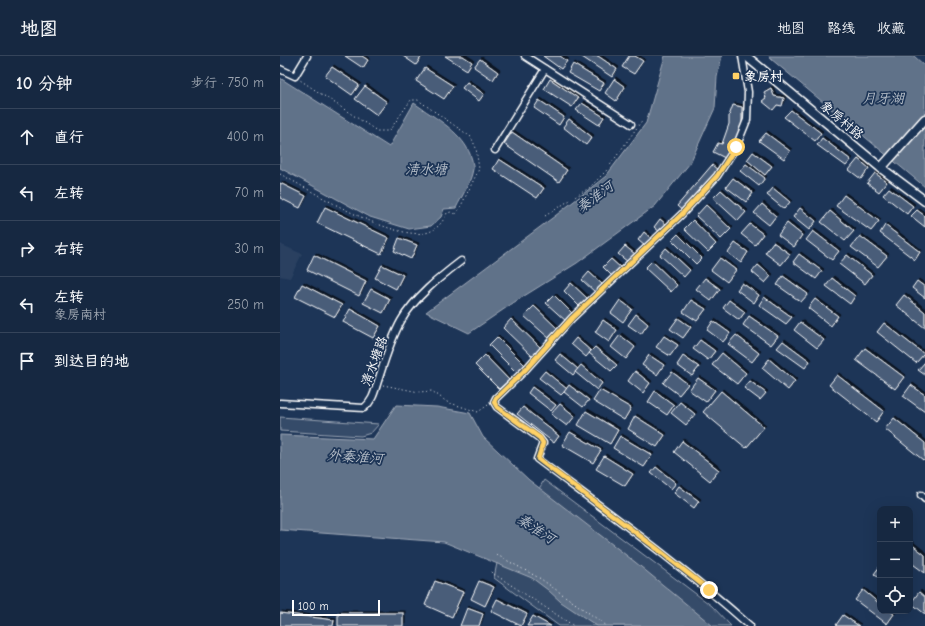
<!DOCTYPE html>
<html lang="zh">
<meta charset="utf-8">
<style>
:root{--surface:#162841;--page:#23344c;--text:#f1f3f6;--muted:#9ea6b1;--line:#35445a}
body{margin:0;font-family:"Comic Neue","LXGW WenKai TC",sans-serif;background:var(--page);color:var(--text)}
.controls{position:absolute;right:12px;bottom:12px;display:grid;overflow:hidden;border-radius:8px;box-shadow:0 4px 16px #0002}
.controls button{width:36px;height:36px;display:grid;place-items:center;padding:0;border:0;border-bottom:1px solid var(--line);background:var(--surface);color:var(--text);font:20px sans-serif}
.scale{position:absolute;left:12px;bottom:10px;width:88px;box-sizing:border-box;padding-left:4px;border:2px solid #fff;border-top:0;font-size:11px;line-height:14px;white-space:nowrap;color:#fff;-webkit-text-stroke:3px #1d3557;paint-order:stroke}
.stop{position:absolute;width:12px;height:12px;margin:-9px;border:3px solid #ffd166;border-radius:50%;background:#fff}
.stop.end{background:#ffd166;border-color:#fff;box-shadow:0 1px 4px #0008}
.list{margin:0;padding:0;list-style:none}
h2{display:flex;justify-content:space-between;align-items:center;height:52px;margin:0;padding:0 16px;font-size:17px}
h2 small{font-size:13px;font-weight:400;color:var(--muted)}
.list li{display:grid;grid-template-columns:26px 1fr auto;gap:12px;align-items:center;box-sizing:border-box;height:56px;padding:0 16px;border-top:1px solid var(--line)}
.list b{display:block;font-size:15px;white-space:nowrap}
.list p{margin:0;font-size:13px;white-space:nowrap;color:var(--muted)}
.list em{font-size:13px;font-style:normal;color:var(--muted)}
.icon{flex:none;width:22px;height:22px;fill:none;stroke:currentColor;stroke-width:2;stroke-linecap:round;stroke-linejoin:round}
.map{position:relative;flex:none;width:645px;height:570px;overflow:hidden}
header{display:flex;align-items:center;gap:24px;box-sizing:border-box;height:56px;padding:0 20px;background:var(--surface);border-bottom:1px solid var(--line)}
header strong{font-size:19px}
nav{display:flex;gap:22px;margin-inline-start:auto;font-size:14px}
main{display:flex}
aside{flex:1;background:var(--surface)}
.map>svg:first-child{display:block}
.built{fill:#2a4161}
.green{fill:#364b69;stroke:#9aa5b4}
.water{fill:#617289;stroke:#a0aab8}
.building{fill:#4a5d79;stroke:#fff;filter:url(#shadow)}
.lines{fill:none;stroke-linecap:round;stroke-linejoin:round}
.street-casing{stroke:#fff;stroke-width:9}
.secondary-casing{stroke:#fff;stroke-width:11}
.path{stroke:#fff;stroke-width:1;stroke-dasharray:1 3;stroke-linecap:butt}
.street{stroke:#1d3557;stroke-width:6}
.secondary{stroke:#1d3557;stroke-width:8}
.route{stroke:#ffd166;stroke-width:5}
.poi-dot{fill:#ffd166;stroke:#1d3557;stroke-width:1.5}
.labels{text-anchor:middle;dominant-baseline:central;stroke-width:3.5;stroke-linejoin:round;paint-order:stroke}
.poi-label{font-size:13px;font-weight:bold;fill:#fff;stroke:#1d3557;text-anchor:start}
.street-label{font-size:13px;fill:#fff;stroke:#1d3557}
.water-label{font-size:14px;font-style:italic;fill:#b8c0ca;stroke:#1d3557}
</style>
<header>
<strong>地图</strong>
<nav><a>地图</a><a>路线</a><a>收藏</a></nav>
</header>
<main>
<aside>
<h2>10 分钟<small>步行 · 750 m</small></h2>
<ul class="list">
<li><svg class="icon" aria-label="ahead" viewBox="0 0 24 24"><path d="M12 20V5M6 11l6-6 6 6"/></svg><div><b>直行</b></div><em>400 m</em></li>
<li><svg class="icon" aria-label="left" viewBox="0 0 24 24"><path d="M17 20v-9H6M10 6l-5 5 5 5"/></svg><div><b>左转</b></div><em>70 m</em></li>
<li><svg class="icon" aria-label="right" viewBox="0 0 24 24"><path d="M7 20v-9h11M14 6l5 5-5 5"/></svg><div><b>右转</b></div><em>30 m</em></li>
<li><svg class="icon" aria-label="left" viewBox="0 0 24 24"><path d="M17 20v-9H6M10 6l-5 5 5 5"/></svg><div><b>左转</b><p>象房南村</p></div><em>250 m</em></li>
<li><svg class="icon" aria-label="arrive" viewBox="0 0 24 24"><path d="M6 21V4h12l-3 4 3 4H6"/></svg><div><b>到达目的地</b></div></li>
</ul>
</aside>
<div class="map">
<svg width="645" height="570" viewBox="0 0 645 570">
<defs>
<filter id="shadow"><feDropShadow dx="2" dy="-2" stdDeviation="0" flood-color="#0009"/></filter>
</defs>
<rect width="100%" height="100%" fill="#1d3557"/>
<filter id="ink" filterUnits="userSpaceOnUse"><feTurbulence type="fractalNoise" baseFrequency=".025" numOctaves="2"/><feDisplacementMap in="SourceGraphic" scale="8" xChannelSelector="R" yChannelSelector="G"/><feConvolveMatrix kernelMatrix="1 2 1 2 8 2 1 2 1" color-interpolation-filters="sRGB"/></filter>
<g filter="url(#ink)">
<!-- built -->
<polygon class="built" points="0,188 22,198 10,222 0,220"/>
<!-- green -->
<g class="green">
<polygon points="0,361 99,368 91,377 81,380 0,375"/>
<polygon points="264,424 432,550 451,570 279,570 214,522 217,507"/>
</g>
<!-- water -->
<g class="water">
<polygon points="385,0 442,0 437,21 435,52 410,107 375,150 297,207 236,245 189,277 146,256 275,160 326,120 366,67"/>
<polygon points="489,0 634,0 645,10 645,131 491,3"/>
<path d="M 0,22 L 109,91 L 134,47 C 155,62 185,77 192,104 C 192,107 194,110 193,113 C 191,126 182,140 176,152 L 164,153 L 161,161 L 151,170 L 129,173 L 90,161 L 0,112 Z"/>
<polygon points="116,349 157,351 190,357 203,381 249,424 355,506 433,570 317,570 281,546 268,534 252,522 164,486 0,474 0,379 93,383"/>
</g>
<!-- building -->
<g class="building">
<polygon points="65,0 82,0 88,4 83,12"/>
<polygon points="123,0 142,0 136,9"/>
<polygon points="165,0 183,0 192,6 187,14"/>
<polygon points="263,0 280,0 287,5 281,13"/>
<polygon points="303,0 318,0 337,13 332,21 302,1"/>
<polygon points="349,0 355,0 363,5 354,18 342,11"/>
<polygon points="200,3 218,16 213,24 194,11"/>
<polygon points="293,8 324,27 319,35 288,17"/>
<polygon points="52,11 79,29 72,39 45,20"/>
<polygon points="145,12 173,30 164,43 136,25"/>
<polygon points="270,23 298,42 292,51 264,33"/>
<polygon points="334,23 345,31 336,45 325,37"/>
<polygon points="187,26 204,38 199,45 182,32"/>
<polygon points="85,30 107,46 97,59 75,43"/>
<polygon points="491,32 494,40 504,42 502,50 497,49 493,54 482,45 486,42 484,36"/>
<polygon points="259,44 284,61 279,69 254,52"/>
<polygon points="302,47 324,61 319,69 296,54"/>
<polygon points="453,49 462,51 462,67 458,79 445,102 433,96 438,87 442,88 449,68 449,60"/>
<polygon points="511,54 541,77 535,85 504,61"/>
<polygon points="289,63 312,81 306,89 283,71"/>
<polygon points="232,76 287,114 279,126 224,88"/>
<polygon points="486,77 510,95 504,103 479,85"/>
<polygon points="542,82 571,104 566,110 537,89"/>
<polygon points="473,96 492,110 485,119 467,104"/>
<polygon points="219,103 264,132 257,142 213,113"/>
<polygon points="578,103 589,112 581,123 569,114"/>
<polygon points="466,108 485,122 479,130 460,115"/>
<polygon points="432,109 439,115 404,156 397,150"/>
<polygon points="595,117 607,126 599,136 587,127"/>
<polygon points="453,122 473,137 466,146 446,131"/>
<polygon points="0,127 26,140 20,152 0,142"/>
<polygon points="493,132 510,146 504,153 487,139"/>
<polygon points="609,132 633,150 627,158 603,139"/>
<polygon points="441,134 466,156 458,165 433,142"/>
<polygon points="564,139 599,165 591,175 556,150"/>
<polygon points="482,148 496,160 489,169 474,157"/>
<polygon points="426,149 451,173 441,183 416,160"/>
<polygon points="45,151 109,182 101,198 37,167"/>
<polygon points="520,152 536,165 529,174 513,161"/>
<polygon points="637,154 645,160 645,171 631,160"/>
<polygon points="550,155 574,175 565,185 541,166"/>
<polygon points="380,163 387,169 381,177 374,171"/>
<polygon points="413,164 436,188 428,196 404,173"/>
<polygon points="507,167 522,179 514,191 498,179"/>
<polygon points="470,168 483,178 475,189 461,178"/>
<polygon points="605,169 640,196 635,204 600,177"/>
<polygon points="533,175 559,195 552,204 526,184"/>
<polygon points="364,176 372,183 366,191 358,184"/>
<polygon points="398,178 422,202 416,208 392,184"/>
<polygon points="580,180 607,200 598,211 571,191"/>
<polygon points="119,182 137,189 131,203 114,195"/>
<polygon points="493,186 510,198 501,209 485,197"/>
<polygon points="455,187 468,196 461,207 448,197"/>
<polygon points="345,190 355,198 348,206 338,198"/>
<polygon points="386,192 410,214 404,221 380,199"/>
<polygon points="519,198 542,215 536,223 513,206"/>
<polygon points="34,199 86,225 79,240 27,214"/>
<polygon points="567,199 592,219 585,228 559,208"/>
<polygon points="440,202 456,214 447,226 431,214"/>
<polygon points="331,203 341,212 333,221 323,211"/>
<polygon points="372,205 397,229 391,236 365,212"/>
<polygon points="102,209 123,219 116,233 95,222"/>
<polygon points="478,209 491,220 485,227 472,216"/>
<polygon points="309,216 323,229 316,237 302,224"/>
<polygon points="503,220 528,238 521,246 497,229"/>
<polygon points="425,222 440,233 431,245 416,233"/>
<polygon points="552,222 575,240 570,248 546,230"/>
<polygon points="637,225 645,231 645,242 632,232"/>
<polygon points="291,227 308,243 300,251 284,235"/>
<polygon points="462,227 479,239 474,247 457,234"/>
<polygon points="22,228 62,249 55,261 15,241"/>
<polygon points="91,233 110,243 103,257 83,247"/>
<polygon points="274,239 294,259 287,266 266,247"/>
<polygon points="624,239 645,256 645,272 616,249"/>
<polygon points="484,241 512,261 506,268 479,249"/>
<polygon points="535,243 558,260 551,270 528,252"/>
<polygon points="340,244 352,253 343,266 331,257"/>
<polygon points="411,244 426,253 417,265 403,256"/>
<polygon points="449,244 465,256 459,264 443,252"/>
<polygon points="254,250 279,274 270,283 244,260"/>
<polygon points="70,253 100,270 93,282 63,266"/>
<polygon points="356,258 368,268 361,278 348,269"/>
<polygon points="469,260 498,280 491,289 463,269"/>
<polygon points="398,262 411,271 403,282 390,273"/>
<polygon points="231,263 261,292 253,301 223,272"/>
<polygon points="323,264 337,274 329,286 315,276"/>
<polygon points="433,265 450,277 443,286 427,274"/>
<polygon points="520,266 544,284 537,292 514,274"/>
<polygon points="604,267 644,298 636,307 597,276"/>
<polygon points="340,279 355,291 346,303 331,291"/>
<polygon points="456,279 479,297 472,306 448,288"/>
<polygon points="384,280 398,289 390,300 376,291"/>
<polygon points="217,281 245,309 237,317 209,289"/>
<polygon points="296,282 311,295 306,301 291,288"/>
<polygon points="420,284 435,295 428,304 413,293"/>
<polygon points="503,285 530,305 525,312 497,292"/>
<polygon points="315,291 337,309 331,315 309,297"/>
<polygon points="585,292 624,321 615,333 576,304"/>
<polygon points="442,297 466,317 457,328 432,309"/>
<polygon points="280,298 298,313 293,319 275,304"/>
<polygon points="205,299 229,324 219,333 195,309"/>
<polygon points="369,299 384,309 377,319 362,309"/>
<polygon points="403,300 419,311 412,320 397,309"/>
<polygon points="489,303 515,325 508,334 482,312"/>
<polygon points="645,306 645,319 638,314"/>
<polygon points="301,309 322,327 317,334 295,316"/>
<polygon points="265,315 287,333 281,339 259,322"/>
<polygon points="355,315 370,327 363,337 348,325"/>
<polygon points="392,316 408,328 399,339 383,327"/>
<polygon points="557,319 604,355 596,366 549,329"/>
<polygon points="418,322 435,334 426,346 409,334"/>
<polygon points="470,325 486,337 480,344 464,332"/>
<polygon points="289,329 309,344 303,351 284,336"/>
<polygon points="631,329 645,339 645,356 623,340"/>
<polygon points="252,331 276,349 271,355 248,337"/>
<polygon points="320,334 351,352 344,364 313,345"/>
<polygon points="375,335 394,349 387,359 368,346"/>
<polygon points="441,335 484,371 466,392 423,356"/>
<polygon points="400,346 415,358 406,369 391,357"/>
<polygon points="280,348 295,360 287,370 271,358"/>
<polygon points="243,351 279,380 274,387 237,358"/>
<polygon points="306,355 338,374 330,388 298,369"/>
<polygon points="355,360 385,379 377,391 348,373"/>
<polygon points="614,362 645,387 645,402 643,404 605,373"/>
<polygon points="290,376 321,394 313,407 282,389"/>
<polygon points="340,380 372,399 364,411 333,392"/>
<polygon points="402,385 439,414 430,425 394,396"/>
<polygon points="324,400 353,418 345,430 316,413"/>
<polygon points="376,411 396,427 391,433 371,417"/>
<polygon points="399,430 419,445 414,452 394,437"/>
<polygon points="630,487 645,499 645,517 630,506"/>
<polygon points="600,510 600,523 594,518"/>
<polygon points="155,525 183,536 172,561 145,549"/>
<polygon points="199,525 214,531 205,550 191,543"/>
<polygon points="583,534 600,548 600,555 610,555 614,558 607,568 575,544"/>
<polygon points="639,536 645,541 645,558 631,547"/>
<polygon points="217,543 247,558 241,570 211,555"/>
<polygon points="187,552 203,558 199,570 180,570"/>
<polygon points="0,557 54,564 53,570 0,570"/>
<rect x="58" y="557" width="65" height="13"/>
<polygon points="563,559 579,570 557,570 556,569"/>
<polygon points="253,560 271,570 247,570"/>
</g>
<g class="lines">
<!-- street casing -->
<g class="street-casing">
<g id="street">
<polyline points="245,0 351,68"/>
<path d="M 462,0 L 468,36 L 467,64 L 456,91 L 437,120 L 402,158 L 292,262 L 245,314 L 216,342 L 214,346 L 217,351 L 259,382 L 263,387 L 257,403 C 329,457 403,510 470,570"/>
<polyline points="0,13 15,20 27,0"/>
<polyline points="215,94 265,13"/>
<path d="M 0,347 L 84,352 C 94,344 95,333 99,322 C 105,303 111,283 121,265 C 134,242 160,221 181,205"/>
<polyline points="641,439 645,443"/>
</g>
</g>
<!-- secondary casing -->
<g class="secondary-casing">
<g id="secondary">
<polyline points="466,0 601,112 645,145"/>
<polyline points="601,112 645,63"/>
</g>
</g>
<!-- path -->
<g class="path">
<path d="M 0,118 C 34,136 108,183 145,177 C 156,175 163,166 167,157 L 171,156 L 175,159 L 180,152 L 199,113 L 196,92 L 191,81 L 138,44 L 131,44 L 109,75 L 97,75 L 20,24"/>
<polyline points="265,160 309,132 326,115 363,63"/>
<polyline points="103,329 139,336 152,335 167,346 198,356 208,349"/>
<polyline points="217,499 261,523 327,570"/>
<polyline points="211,516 294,570"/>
</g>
<!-- street -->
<use href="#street" class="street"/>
<!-- secondary -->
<use href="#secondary" class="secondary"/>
</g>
</g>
<g class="lines" filter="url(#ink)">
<!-- route -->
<polyline class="route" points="429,534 376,492 258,403 263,387 260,382 217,351 214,346 216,342 245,314 292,262 402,158 437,120 456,91"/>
</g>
<!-- markers -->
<rect class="poi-dot" x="452" y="16" width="8" height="8" rx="2"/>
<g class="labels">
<!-- poi labels -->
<g class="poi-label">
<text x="464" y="20">象房村</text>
</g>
<!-- street labels -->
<g class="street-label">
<text transform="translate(562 64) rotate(40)">象房村路</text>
<text transform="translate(94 305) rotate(-70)">清水塘路</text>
</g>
<!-- water labels -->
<g class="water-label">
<text x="603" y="42">月牙湖</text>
<text x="146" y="113">清水塘</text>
<text transform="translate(315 141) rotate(-36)">秦淮河</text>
<text transform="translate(75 401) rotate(4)">外秦淮河</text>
<text transform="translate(256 473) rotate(33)">秦淮河</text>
</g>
</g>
</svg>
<div class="controls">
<button>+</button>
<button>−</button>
<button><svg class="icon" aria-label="locate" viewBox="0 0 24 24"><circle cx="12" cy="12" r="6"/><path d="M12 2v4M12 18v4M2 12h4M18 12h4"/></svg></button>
</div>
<div class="scale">100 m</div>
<div class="stop" style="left:456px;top:91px"></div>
<div class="stop end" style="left:429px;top:534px"></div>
</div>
</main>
